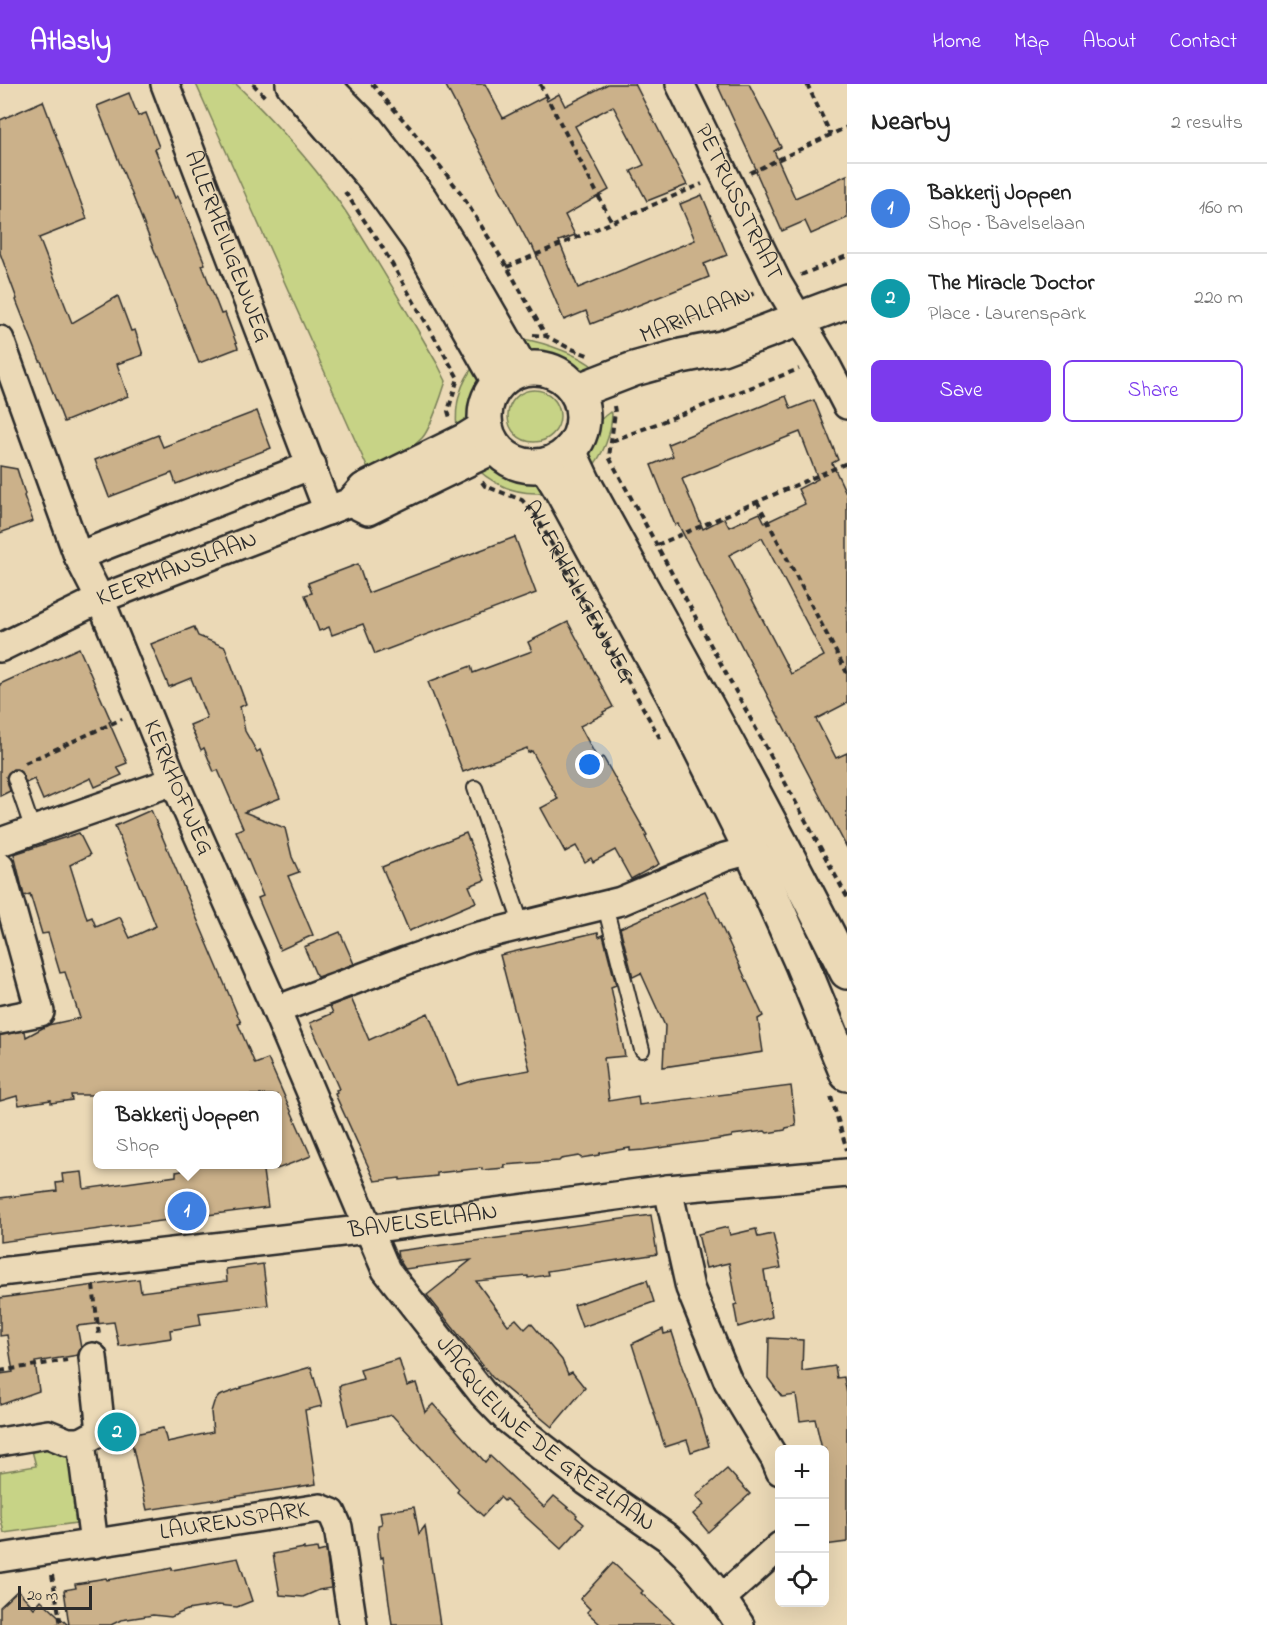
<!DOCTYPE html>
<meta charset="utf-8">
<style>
:root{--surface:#fff;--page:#f2f2f2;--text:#222;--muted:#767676;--line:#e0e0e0;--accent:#7c3aed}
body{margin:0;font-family:"Indie Flower",sans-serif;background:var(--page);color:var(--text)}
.controls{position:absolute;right:18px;bottom:18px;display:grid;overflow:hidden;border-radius:9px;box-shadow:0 6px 24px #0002}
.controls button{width:54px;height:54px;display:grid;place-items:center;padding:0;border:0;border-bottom:2px solid var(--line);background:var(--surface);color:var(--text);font:30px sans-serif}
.scale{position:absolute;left:18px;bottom:15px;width:74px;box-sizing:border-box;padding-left:6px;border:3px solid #2b2b2b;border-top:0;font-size:16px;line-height:21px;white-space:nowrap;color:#2b2b2b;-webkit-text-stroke:4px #ebd9b6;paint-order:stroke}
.you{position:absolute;left:590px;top:681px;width:21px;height:21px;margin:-15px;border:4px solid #fff;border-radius:50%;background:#1a73e8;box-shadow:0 0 0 9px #1a73e833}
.badge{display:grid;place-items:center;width:39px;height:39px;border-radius:50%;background:var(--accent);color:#fff;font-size:20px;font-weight:700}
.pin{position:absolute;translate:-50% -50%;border:3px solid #fff;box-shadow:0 2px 6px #0006}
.popup{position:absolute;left:93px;top:1007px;width:189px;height:78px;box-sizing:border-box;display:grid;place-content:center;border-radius:9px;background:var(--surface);filter:drop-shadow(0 2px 4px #0005);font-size:20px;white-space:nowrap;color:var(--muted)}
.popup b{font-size:22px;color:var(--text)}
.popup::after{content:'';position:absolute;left:50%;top:100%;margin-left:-12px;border:12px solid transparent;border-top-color:var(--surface)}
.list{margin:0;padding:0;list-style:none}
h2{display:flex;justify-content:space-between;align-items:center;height:78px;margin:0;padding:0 24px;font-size:26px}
h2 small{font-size:20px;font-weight:400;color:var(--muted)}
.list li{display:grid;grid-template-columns:39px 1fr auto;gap:18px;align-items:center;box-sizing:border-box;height:90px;padding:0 24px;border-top:2px solid var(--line)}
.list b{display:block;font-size:22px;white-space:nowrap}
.list p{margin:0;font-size:20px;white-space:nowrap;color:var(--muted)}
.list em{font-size:20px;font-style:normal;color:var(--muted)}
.actions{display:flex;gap:12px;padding:18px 24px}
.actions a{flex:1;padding:14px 0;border:2px solid var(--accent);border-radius:9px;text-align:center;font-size:21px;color:var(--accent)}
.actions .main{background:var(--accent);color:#fff}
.icon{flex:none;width:33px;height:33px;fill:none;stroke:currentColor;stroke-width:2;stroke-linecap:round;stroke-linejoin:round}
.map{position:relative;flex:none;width:847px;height:1541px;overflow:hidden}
header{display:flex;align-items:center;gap:36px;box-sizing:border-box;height:84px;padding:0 30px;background:var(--accent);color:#fff}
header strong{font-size:28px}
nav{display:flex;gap:33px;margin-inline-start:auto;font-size:21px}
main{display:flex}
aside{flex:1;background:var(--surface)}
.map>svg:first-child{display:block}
.green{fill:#c7d386;stroke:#797f58;stroke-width:1.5}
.building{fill:#cbb18a;stroke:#2b2b2b;stroke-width:1.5;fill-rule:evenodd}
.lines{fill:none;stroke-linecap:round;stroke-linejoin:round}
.lane-casing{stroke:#2b2b2b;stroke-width:18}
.street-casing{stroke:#2b2b2b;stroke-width:32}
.secondary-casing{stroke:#2b2b2b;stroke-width:38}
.path{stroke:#2b2b2b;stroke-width:4;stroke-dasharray:6 4.5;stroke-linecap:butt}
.lane{stroke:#ebd9b6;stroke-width:14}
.street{stroke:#ebd9b6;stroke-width:27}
.secondary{stroke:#ebd9b6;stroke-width:33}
.labels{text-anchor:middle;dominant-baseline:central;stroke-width:4.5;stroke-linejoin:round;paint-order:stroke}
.street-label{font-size:24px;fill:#2b2b2b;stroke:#ebd9b6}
</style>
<header>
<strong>Atlasly</strong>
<nav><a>Home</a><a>Map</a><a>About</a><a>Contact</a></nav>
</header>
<main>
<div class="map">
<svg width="847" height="1541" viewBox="0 0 847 1541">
<rect width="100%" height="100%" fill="#ebd9b6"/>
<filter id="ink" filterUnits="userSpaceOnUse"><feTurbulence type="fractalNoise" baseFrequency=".0167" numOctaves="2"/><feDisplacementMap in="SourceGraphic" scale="12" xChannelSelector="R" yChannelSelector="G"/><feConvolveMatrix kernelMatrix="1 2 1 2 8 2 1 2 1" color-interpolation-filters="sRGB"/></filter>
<g filter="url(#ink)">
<!-- green -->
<g class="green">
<path d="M 196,0 L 236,0 C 276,39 315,81 346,128 C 379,178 408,230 438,281 L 446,297 C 442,310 430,346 422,354 C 408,369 385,376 368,385 Z"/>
<path d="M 523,255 C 542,258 585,272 597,287 L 581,289 L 575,287 L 556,277 L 531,269 L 516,256 Z"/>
<path d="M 476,279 L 483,295 L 481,305 L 472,330 L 462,343 L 457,345 C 454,320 460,299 476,279 Z"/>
<circle cx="534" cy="332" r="26"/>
<path d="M 610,328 L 612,330 C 611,352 604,370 589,387 C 587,381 584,374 585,368 C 586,353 598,336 610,328 Z"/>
<path d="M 492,381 L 536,395 L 549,408 C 520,412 497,404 476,384 Z"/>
<polygon points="49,1357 74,1373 83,1438 4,1449 0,1431 0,1388 36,1382 30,1359"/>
</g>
<!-- building -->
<g class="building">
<polygon points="445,0 485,0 503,34 545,12 547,17 559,10 565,22 608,0 635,0 687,101 647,117 631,87 644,81 613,22 575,42 609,106 565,131 575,151 559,157 578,204 695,156 680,120 702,111 727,171 704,180 709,193 591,240 586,227 564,236 532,161 530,162"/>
<polygon points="717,0 749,0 781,63 774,67 795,114 847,91 847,134 811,150 805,137 782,147 756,88 757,87"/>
<polygon points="129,9 138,32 146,29 159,63 155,65 175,114 178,112 205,180 202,181 221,230 225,229 238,264 199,279 97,22"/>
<polygon points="43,17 87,135 39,154 72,239 118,212 131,247 135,246 143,271 117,280 128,312 64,338 41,277 40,277 16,216 17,215 0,169 0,36"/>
<path d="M 786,312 L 791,325 L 814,316 L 838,376 L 832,379 L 847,411 L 847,619 L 816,635 L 836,674 L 847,669 L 847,764 L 678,440 L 675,441 L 651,381 L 673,372 L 668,360 ZM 800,348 L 818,395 L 798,405 L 805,420 L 765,439 L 760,429 L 729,443 L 724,434 L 703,445 L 682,395 ZM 762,454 L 824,572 L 791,590 L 729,471 Z"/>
<polygon points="257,327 271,364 176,400 172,389 109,413 95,376 158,351 163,363"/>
<polygon points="0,382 17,385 25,410 24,412 33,437 0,449"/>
<polygon points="515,453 536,509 375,570 363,540 332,551 329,543 319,547 305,511 312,509 308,499 358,480 368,509"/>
<polygon points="568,538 613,623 603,628 604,630 580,642 598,676 603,673 647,751 645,752 659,780 631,795 615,766 593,778 591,774 585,778 576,762 565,768 541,724 558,715 532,667 528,669 527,664 463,688 428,598 471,582 473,589 532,567 528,558"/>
<polygon points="194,543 198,552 225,563 246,620 240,623 245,647 257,668 260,666 280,714 244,728 285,744 292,773 299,788 288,792 313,851 280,866 258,814 263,812 236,747 243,744 218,686 214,688 204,664 201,666 190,641 207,634 191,594 169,603 151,560"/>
<polygon points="79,564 111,637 109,638 127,679 117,683 122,691 95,703 91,694 43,716 34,695 26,699 21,688 17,685 13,685 8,689 6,693 10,707 0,712 0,600"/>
<polygon points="151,726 241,939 238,940 255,980 268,975 311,1072 277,1085 277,1011 71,1011 72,1016 51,1019 51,1016 19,1021 17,1012 0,1017 0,951 25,947 26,953 48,941 80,934 65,888 60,889 48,849 42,850 30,810 24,812 14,770 79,749 90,771 70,781 87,835 92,833 96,843 120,833 130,854 156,842 115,742"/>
<polygon points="466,749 485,796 469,802 476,818 409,847 382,783"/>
<polygon points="705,807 763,932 758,935 763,968 663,983 665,942 641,889 633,893 620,844"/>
<polygon points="340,848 354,880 317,893 304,863"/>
<polygon points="598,848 599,853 603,851 616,901 611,903 625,972 604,974 609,1017 638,1012 639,1021 791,1002 796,1042 786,1044 785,1046 767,1049 765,1047 732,1051 732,1053 708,1057 644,1066 630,1067 630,1064 600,1069 599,1071 581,1074 579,1072 561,1075 559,1077 504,1081 505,1084 482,1086 482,1084 437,1089 437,1092 400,1096 400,1094 375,1097 335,1010 337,1009 336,1006 339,1005 310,939 333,929 330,922 351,914 369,956 428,929 458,1001 477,995 530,986 500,871"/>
<polygon points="181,1080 262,1080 268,1123 0,1158 0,1114 57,1107 56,1099 63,1098 62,1090 82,1088 84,1105 176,1092 176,1088 182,1087"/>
<polygon points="651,1131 657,1170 547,1187 548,1191 528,1194 528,1192 476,1197 508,1241 516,1235 525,1245 531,1239 562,1276 568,1290 572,1288 585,1304 552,1343 492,1293 427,1211 471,1176 405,1185 398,1174 397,1167 521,1151 521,1149 541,1146"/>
<polygon points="728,1143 730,1151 756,1145 758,1153 773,1150 781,1184 764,1187 772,1233 738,1243 734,1221 737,1220 729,1179 706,1184 698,1150"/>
<polygon points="263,1180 268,1221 199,1229 201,1241 170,1246 171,1254 119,1262 114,1238 77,1242 81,1264 78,1271 35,1278 39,1307 0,1321 0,1290 13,1288 7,1251 0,1252 0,1214 139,1195 141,1208 227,1197 226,1185"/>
<polygon points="647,1196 654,1218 582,1243 574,1221"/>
<polygon points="663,1245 664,1250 672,1248 683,1283 682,1283 694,1313 709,1362 691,1368 687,1356 665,1363 632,1260"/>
<polygon points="769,1254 803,1256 802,1287 835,1282 837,1294 844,1293 847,1310 847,1458 825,1461 825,1365 822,1365 815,1335 800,1337 796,1311 782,1313 768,1294"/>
<polygon points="399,1275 407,1302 416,1299 425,1328 433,1320 485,1378 490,1372 544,1423 554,1412 577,1431 576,1433 584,1440 561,1465 506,1415 504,1417 500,1413 483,1432 457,1408 459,1405 392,1331 348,1341 339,1302 363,1295 360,1286"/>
<polygon points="311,1283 322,1322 305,1326 316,1400 147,1426 130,1351 163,1344 167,1358 213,1348 211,1328 214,1318 219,1312 242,1304 241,1303"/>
<polygon points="727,1385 750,1410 708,1448 693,1430 704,1421 696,1412"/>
<polygon points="414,1423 419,1450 425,1442 440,1541 392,1541 383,1473 381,1474 378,1452 378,1441 382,1440 380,1428"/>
<polygon points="304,1464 304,1466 317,1464 318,1468 326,1466 331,1504 319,1506 303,1513 280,1511 273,1470"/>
<polygon points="238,1474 252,1517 237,1523 218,1521 187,1526 171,1533 153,1531 121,1536 111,1541 69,1541 64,1506 76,1504 75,1500 88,1498 88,1497 106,1494 107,1496 163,1486 172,1484 172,1486"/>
<polygon points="613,1479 643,1507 641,1509 676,1541 601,1541 587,1528 590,1525 580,1515"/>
<polygon points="18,1506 34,1524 41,1516 68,1541 0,1541 0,1523"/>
</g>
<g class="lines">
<!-- lane casing -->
<g class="lane-casing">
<g id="lane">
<polyline points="15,694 33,746"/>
<polyline points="475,704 522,842"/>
<polyline points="605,822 642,966"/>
</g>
</g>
<!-- street casing -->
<g class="street-casing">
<g id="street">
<path id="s2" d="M 165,0 L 328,427"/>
<path id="s3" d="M 680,0 L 778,200 L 823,275 L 847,321"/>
<path id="s4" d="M 0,256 L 78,472 L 100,515 L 174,697 L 276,926 L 386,1186 L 483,1310 L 507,1335 L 586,1397 L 668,1454 L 686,1471 L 722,1514 L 740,1541"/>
<polyline points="350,418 368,427 497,364"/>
<polyline points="78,472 312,381"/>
<path id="s5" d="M 0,564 L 100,515 L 350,418 L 363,403 L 465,353 L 486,340"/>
<polyline points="0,758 174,697"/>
<polyline points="0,783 40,928 0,936"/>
<polyline points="276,926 405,877 471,854 621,817 725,773 751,766"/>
<polyline points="668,1105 690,1204 728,1297 775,1375 780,1387"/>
<path id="s6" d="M 0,1188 L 368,1145 L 668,1105 L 847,1089"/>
<polyline points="93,1273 101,1347 81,1358 94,1460"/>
<polyline points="0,1358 48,1350 68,1358 81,1358"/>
<path id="s7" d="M 0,1474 L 320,1424 L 332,1429 L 338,1443 L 353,1541"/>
<polyline points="722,1514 780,1462"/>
</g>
</g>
<!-- secondary casing -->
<g class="secondary-casing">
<g id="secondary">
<polyline points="293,0 375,95 419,156 499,297"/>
<polyline points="322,0 367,46 420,115 457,174 521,285"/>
<circle cx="534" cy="333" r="49"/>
<polyline points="577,307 634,285 681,272 722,264 847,217"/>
<path d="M 569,367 L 584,399 C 673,561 764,722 847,888"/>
<polyline points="546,381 563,409 674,612 751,766 802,880 847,990"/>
</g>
</g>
<!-- path -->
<g class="path">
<polyline points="253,0 267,15"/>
<polyline points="372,0 412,46 460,108 507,183 546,252"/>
<polyline points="540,0 612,138"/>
<polyline points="807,0 831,51"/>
<polyline points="750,89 847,43"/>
<polyline points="345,108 381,161 458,294 448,327 450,334"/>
<polyline points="507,183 702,100"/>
<polyline points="801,191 847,172"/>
<polyline points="670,243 755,209"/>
<polyline points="533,251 546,252 567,263 590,272"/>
<polyline points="614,322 615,328 609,373 847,813"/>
<polyline points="612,357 799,285"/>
<path id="s1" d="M 482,398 L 485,402 L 522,416 L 535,430 L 661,656"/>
<polyline points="757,417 847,589"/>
<polyline points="657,461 847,379"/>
<polyline points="25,679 122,635"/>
<polyline points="831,1013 847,1066"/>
<polyline points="93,1202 99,1251"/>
<polyline points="0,1287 67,1276"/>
<polyline points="52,1491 61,1541"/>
</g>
<!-- lane -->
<use href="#lane" class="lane"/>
<!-- street -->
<use href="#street" class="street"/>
<!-- secondary -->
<use href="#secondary" class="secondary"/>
</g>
</g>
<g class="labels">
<!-- street labels -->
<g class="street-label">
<text stroke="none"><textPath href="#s3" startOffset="132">PETRUSSTRAAT</textPath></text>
<text stroke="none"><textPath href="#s2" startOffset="174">ALLERHEILIGENWEG</textPath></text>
<text transform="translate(696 232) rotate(-22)">MARIALAAN</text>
<text stroke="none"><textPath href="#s5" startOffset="194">KEERMANSLAAN</textPath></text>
<text stroke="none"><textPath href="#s1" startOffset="153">ALLERHEILIGENWEG</textPath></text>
<text stroke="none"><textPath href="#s4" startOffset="482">KERKHOFWEG</textPath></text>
<text stroke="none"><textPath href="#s6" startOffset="426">BAVELSELAAN</textPath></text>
<text stroke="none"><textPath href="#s4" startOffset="1238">JACQUELINE DE GREZLAAN</textPath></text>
<text stroke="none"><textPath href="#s7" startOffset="237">LAURENSPARK</textPath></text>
</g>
</g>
</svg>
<div class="controls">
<button>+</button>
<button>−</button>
<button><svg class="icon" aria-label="locate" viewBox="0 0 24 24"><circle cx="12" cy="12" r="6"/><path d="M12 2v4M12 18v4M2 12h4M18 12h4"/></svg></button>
</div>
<div class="scale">20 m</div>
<div class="you"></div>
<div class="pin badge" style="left:187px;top:1127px;background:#3f7fe0">1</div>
<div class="popup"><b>Bakkerij Joppen</b>Shop</div>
<div class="pin badge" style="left:117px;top:1348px;background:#0f9aa8">2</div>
</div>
<aside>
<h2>Nearby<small>2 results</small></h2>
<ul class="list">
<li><span class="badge" style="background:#3f7fe0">1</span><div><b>Bakkerij Joppen</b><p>Shop · Bavelselaan</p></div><em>160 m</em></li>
<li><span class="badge" style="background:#0f9aa8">2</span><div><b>The Miracle Doctor</b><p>Place · Laurenspark</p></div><em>220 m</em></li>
</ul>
<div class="actions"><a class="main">Save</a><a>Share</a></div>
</aside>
</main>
